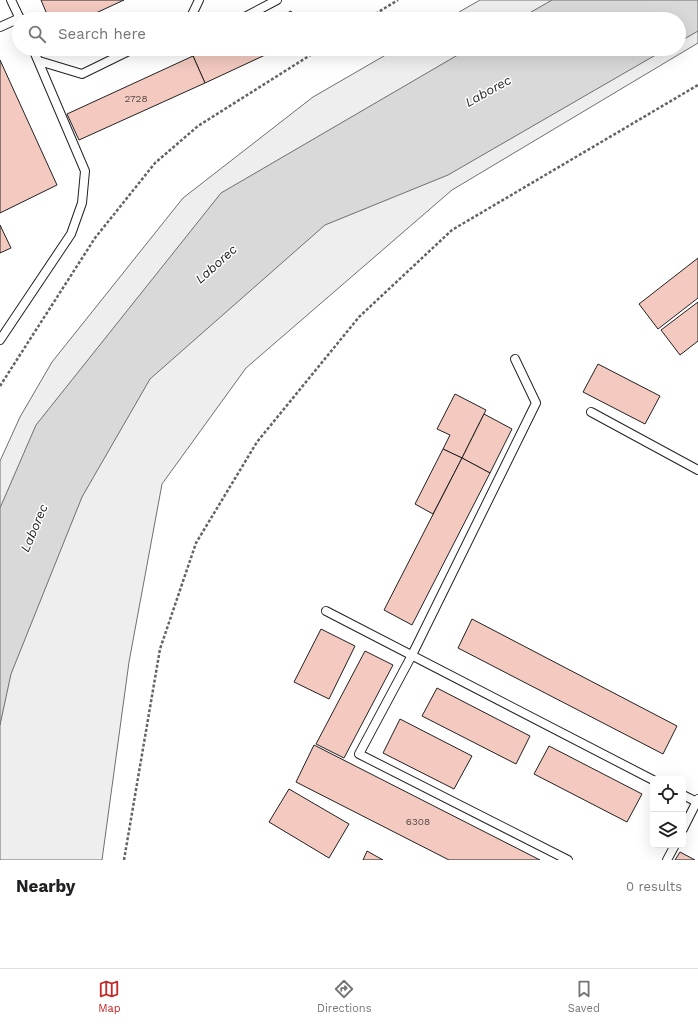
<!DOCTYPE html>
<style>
:root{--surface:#fff;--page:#f6f6f6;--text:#202124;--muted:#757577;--line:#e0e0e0;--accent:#c62828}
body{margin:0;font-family:"Work Sans",sans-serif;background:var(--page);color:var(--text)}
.controls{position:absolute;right:12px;bottom:12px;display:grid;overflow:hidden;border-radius:6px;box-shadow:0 4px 16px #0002}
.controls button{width:36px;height:36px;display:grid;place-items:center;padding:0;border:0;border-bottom:1px solid var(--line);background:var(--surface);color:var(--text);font:20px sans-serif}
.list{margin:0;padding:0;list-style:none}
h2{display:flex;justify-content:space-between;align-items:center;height:52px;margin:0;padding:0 16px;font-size:17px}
h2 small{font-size:13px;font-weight:400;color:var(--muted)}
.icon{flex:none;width:22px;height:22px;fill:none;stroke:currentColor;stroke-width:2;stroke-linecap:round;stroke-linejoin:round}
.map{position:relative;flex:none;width:698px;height:860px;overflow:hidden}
.search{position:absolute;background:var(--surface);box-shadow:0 4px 16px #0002;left:12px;right:12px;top:12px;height:44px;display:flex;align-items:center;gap:10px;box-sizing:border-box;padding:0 14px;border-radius:22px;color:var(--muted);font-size:15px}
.sheet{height:108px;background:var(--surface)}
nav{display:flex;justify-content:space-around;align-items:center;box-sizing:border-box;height:56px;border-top:1px solid var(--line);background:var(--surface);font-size:11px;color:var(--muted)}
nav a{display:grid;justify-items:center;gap:2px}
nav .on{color:var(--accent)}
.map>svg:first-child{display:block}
.green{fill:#eee;stroke:#6f6f6f}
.water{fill:#d9d9d9;stroke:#6f6f6f}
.building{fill:#f3c9c0;stroke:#222}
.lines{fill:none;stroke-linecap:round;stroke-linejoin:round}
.service-casing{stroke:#222;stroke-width:10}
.path{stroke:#646464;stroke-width:2.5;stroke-dasharray:3 2;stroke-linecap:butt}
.service{stroke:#fff;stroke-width:8}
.labels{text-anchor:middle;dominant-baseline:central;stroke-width:3;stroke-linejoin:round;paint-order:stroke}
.number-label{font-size:10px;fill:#564c4a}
.water-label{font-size:13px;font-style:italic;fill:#222;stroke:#fff}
</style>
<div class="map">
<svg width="698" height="860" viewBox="0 0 698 860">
<rect width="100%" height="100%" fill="#fff"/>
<!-- green -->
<polygon class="green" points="480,0 698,0 698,43 452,190 246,368 162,484 129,662 102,860 0,860 0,461 20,417 52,362 183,198 313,97 396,49 679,49 679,19 447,19"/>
<!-- water -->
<g class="water">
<polygon points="552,0 698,0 698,31 679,42 679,19 519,19"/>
<polygon points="468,49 666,49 448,175 325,225 150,379 82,497 11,674 0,725 0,508 36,425 221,193"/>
</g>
<!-- building -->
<g class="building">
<polygon points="41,0 124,0 83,19 49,19"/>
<polygon points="291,11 295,19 275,19"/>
<polygon points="209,49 278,49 205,83 193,56"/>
<polygon points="193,56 205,83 79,140 67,114"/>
<polygon points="0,60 57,185 0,213"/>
<polygon points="0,225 11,248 0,253"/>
<polygon points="698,258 698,298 658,329 639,304"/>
<polygon points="698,302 698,341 680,355 661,330"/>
<polygon points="598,364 660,396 645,424 583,392"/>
<polygon points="455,394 486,410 462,458 443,449 450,435 437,429"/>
<polygon points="484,414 512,429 490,473 462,458"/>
<polygon points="443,449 462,458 433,514 415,504"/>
<polygon points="462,458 490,473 412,625 384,610"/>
<polygon points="472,619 677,726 663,754 458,648"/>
<polygon points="321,629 355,646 329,699 294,682"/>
<polygon points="365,651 393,665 344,758 316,744"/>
<polygon points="437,688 530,736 516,764 422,716"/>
<polygon points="400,719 472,756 454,789 383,753"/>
<polygon points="314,745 540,860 449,860 296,782"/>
<polygon points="549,746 642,794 627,822 534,774"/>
<polygon points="289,789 349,824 329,858 269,822"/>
<polygon points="367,851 383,860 363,860"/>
<polygon points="680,852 695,860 675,860"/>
</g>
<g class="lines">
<!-- service casing -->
<g class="service-casing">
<g id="service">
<polyline points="11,0 20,19"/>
<polyline points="190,19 199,0"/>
<polyline points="241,19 277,0"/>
<polyline points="0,27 20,18"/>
<polyline points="39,61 82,74 133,49"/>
<polyline points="0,340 71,234 82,203 85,171 33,49"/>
<polyline points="515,359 536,403 412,655 359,754 568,860"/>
<polyline points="591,412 698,470"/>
<polyline points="326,611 653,780"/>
<polyline points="683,795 697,802"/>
<polyline points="683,829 698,799"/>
<polyline points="667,860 675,845"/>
</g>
</g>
<!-- path -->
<g class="path">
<polyline points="367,19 398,0"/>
<polyline points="0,386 95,238 155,163 198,126 320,49"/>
<polyline points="124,860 160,649 196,543 257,442 359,317 452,230 698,85"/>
</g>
<!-- service -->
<use href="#service" class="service"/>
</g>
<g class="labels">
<!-- number labels -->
<g class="number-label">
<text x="136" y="98">2728</text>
<text x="418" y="821">6308</text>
</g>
<!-- water labels -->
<g class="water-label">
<text transform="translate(488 91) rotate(-29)">Laborec</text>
<text transform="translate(216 264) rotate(-42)">Laborec</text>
<text transform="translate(34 528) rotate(-67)">Laborec</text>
</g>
</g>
</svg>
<div class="controls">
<button><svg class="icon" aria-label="locate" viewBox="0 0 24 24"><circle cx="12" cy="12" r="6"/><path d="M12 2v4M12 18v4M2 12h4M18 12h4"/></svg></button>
<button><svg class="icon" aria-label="layers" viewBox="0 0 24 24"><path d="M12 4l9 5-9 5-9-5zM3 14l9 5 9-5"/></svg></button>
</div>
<div class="search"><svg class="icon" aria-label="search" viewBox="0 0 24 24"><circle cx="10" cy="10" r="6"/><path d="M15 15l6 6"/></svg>Search here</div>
</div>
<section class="sheet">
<h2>Nearby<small>0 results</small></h2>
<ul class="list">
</ul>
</section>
<nav>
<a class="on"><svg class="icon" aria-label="map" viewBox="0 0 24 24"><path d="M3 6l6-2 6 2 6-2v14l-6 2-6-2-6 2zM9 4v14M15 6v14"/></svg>Map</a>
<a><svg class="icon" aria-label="directions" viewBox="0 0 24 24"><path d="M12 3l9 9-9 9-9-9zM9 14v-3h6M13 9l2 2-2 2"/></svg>Directions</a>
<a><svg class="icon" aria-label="saved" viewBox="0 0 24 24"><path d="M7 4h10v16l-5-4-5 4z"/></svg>Saved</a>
</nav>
